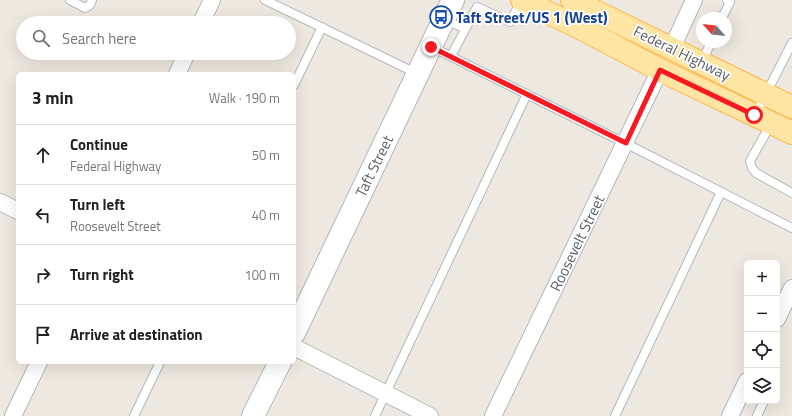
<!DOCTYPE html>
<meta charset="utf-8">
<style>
:root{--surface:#fff;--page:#f2f2f2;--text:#222;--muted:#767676;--line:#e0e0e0}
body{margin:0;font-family:"Titillium Web",sans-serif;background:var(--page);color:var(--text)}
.controls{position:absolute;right:12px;bottom:12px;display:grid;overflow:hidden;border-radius:6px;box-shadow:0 4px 16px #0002}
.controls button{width:36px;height:36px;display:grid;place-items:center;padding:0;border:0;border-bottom:1px solid var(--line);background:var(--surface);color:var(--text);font:20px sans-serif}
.compass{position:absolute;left:696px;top:12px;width:36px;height:36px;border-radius:50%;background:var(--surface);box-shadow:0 4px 16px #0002;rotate:297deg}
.stop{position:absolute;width:12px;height:12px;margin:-9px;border:3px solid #fc1822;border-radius:50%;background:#fff}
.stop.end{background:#fc1822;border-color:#fff;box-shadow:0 1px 4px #0008}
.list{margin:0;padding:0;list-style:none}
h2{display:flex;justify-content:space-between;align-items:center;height:52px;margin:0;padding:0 16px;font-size:17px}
h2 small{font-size:13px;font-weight:400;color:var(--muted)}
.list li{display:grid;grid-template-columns:26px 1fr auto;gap:12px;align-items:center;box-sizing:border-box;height:60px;padding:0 16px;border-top:1px solid var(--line)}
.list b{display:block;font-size:15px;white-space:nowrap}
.list p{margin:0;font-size:13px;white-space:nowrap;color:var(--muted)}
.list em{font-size:13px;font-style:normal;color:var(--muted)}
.icon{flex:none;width:22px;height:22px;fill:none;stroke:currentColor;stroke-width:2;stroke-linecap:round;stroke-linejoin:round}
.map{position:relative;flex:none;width:792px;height:416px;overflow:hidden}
.search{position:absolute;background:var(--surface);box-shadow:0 4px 16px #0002;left:16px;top:16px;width:280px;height:44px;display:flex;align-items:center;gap:10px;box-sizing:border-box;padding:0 14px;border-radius:22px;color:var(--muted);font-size:15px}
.panel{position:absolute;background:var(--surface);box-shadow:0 4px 16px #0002;left:16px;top:72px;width:280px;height:292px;border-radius:6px}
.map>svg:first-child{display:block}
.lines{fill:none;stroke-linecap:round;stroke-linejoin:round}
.lane-casing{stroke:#b3b8bd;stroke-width:10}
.street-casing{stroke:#b3b8bd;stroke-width:18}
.secondary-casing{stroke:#b2b8bd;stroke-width:24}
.primary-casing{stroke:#ffb548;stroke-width:24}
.lane{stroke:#fff;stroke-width:8}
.street{stroke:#fff;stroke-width:16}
.secondary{stroke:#fff;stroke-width:22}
.primary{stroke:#ffe5a4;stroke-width:22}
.route{stroke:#fc1822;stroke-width:5}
.labels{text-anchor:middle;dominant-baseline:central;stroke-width:3.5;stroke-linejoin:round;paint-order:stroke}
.transit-label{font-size:15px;font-weight:bold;fill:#164399;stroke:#fff;text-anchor:start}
.street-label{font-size:15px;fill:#595f63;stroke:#fff}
</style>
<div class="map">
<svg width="792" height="416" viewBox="0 0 792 416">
<rect width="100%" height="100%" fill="#eee9e0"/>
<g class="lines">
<!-- lane casing -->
<g class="lane-casing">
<g id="lane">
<polyline points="70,0 85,8 90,5 92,0"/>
<polyline points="265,0 418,74"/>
<polyline points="722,18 730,2 727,0"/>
<polyline points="444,19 465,29"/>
<polyline points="432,47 625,143 792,228"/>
<polyline points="451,56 477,7 510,22 521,1"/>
<polyline points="702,62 711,42"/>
<polyline points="294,85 322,27"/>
<polyline points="755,115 792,43"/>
<polyline points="771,124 750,161 752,168 756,173 792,193"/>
<polyline points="134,416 160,362"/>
<polyline points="375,416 527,94"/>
<polyline points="615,416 721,192"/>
<polyline points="757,416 764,401"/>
</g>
</g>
<!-- street casing -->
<g class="street-casing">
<g id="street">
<polyline points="201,23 212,0"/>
<polyline points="672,48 694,0"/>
<polyline points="177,74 187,53"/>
<polyline points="0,202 18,211"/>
<polyline points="777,319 792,288"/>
<polyline points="294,347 430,416"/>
<polyline points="13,416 39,362"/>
<polyline points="493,416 660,70"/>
<polyline points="730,416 747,381"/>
</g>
</g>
<!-- secondary casing -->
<g class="secondary-casing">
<g id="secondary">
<polyline points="294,333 453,0"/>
<polyline points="253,416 280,362"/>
</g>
</g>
<!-- primary casing -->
<g class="primary-casing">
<g id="primary">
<polyline points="522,0 582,29 660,70 792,133"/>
<polyline points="572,0 792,107"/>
</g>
</g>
<!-- lane -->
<use href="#lane" class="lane"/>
<!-- street -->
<use href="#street" class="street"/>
<!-- secondary -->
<use href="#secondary" class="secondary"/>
<!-- primary -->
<use href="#primary" class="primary"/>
</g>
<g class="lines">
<!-- route -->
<polyline class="route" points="431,47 626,143 660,70 754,115"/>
</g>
<!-- icons -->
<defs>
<g id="bus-ring" transform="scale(1.15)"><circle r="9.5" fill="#fff" stroke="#1a4fb4" stroke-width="1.5"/><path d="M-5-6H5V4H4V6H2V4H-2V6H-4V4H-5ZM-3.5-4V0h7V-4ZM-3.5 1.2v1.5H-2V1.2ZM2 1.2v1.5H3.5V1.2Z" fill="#1a4fb4"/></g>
</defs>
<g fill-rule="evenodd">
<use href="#bus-ring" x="441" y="17"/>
</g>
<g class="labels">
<!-- transit labels -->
<g class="transit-label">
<text x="456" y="17">Taft Street/US 1 (West)</text>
</g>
<!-- street labels -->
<g class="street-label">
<text transform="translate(682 53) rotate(26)">Federal Highway</text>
<text transform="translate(374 166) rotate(-64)">Taft Street</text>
<text transform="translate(577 243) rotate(-64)">Roosevelt Street</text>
</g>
</g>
</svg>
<div class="controls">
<button>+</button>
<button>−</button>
<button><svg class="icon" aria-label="locate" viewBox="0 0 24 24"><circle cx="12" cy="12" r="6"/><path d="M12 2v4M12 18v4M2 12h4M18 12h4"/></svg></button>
<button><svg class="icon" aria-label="layers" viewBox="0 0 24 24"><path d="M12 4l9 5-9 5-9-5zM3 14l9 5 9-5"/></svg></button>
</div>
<svg class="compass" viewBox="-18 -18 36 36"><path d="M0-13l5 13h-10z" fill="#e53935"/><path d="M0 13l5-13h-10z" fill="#767676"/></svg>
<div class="stop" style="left:754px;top:115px"></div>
<div class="stop end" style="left:431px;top:47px"></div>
<div class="search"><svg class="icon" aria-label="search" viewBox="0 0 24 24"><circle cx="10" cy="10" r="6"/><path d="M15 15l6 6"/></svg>Search here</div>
<section class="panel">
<h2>3 min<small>Walk · 190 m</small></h2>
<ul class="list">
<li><svg class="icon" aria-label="ahead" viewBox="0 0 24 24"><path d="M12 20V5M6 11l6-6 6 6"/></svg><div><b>Continue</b><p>Federal Highway</p></div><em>50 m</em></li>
<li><svg class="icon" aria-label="left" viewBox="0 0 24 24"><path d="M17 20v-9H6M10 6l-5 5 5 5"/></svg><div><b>Turn left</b><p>Roosevelt Street</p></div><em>40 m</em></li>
<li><svg class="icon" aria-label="right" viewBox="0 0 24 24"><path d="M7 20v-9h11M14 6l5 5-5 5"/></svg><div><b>Turn right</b></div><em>100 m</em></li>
<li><svg class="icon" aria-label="arrive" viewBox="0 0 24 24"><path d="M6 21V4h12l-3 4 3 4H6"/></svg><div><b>Arrive at destination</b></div></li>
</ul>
</section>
</div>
